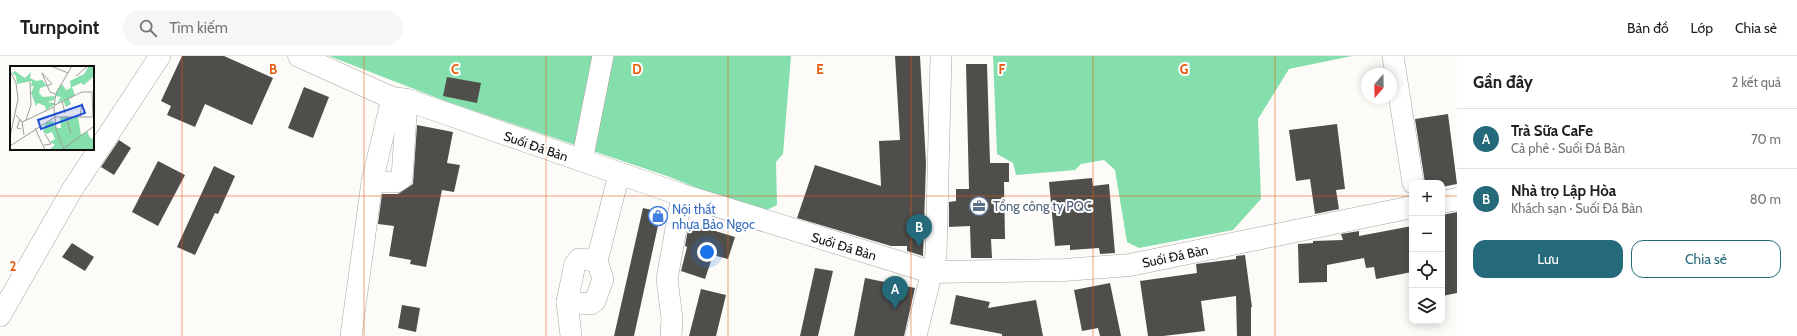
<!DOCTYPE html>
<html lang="vi">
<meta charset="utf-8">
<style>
:root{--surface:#fff;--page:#f6f6f6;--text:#202124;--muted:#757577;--line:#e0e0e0;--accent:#256a7a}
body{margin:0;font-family:Cabin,sans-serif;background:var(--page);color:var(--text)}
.controls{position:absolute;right:12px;bottom:12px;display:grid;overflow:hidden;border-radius:8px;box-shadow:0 2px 10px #0003}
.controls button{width:36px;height:36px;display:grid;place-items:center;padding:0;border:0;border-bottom:1px solid var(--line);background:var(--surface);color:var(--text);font:20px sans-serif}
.compass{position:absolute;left:1361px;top:12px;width:36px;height:36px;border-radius:50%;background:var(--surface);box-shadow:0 2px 10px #0003;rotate:200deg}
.you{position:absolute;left:707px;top:196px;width:14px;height:14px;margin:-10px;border:3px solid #fff;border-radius:50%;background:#1a73e8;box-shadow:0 0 0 6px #1a73e833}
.badge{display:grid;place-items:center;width:26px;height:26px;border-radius:50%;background:var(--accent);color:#fff;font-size:13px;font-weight:700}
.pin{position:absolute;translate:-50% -33px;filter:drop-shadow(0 1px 2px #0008)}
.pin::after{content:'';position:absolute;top:21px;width:14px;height:12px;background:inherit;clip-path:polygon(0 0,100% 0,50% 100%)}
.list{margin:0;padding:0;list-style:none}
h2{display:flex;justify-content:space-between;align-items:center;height:52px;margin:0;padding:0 16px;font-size:17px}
h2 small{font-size:13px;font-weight:400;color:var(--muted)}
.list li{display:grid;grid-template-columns:26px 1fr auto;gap:12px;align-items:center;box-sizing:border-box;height:60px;padding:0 16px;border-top:1px solid var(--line)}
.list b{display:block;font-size:15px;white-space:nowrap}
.list p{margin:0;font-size:13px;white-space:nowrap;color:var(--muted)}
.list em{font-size:13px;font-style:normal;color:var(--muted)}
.actions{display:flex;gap:8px;padding:12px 16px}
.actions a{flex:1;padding:9px 0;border:1px solid var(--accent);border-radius:12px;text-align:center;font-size:14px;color:var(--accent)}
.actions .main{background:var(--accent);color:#fff}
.icon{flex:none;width:22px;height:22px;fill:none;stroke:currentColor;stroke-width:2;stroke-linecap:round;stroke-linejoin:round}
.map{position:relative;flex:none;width:1457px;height:280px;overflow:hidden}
header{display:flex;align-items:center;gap:24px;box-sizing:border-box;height:56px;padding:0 20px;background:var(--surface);border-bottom:1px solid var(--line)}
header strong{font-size:19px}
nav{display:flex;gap:22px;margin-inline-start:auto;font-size:14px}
.search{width:280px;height:36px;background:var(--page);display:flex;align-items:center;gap:10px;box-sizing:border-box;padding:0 14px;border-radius:22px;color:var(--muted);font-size:15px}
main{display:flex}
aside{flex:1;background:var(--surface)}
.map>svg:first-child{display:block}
.forest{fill:#85dfac}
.building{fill:#504e4b}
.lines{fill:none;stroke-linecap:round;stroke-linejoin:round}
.street-casing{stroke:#a7a5a2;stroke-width:22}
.secondary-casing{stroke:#a7a5a2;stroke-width:23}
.street{stroke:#fff;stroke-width:21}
.secondary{stroke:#fff;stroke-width:22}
.grid{fill:none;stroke:#e8590c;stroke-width:1;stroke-opacity:0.55}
.labels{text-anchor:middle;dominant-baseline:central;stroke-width:4;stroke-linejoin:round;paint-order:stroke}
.street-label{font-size:13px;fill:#0e0e0c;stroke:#fff}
.service-label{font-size:13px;fill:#4e5e75;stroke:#fff;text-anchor:start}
.shop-label{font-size:13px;fill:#366cbe;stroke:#fff;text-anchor:start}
.inset-road{fill:none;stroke:#9d9c9a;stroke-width:1}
.view{fill:#1d4ed8;fill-opacity:0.15;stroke:#1d4ed8;stroke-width:2}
.inset-edge{fill:none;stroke:#0e0e0c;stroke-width:2}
.grid-label{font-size:13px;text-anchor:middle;font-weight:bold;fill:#e8590c;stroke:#fff;stroke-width:4;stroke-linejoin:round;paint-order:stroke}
</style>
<header>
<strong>Turnpoint</strong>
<div class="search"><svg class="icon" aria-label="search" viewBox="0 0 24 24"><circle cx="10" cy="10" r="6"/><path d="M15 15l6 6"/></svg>Tìm kiếm</div>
<nav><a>Bản đồ</a><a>Lớp</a><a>Chia sẻ</a></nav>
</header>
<main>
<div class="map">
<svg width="1457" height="280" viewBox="0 0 1457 280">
<rect width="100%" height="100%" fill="#fdfbf8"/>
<!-- forest -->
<g class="forest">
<polygon points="329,0 791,0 783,98 776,106 777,149 761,157 667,120 445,45"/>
<polygon points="993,0 1352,0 1289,13 1258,63 1261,143 1233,174 1139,192 1127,186 1115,114 1104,104 1081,108 1075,114 1016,119 1013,107 997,98"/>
</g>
<!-- building -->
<g class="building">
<polygon points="182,0 224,0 273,22 252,69 205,48 195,71 167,59 171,50 161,45"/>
<polygon points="895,0 920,0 926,107 923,200 907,195 907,190 891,190 797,162 815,109 881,130 879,85 900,84"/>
<polygon points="966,8 987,8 990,107 1009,107 1009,126 1004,126 1005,183 991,183 992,202 971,202 970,170 949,171 949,146 956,145 956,133 969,133"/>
<polygon points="447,21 481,27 477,47 443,40"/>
<polygon points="304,31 329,41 313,82 288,72"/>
<polygon points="1448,58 1457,128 1442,131 1442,127 1425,127 1415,63"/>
<polygon points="1337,68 1345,133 1336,134 1339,153 1315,158 1310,123 1296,125 1289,74"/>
<polygon points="417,69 453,76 447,107 460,109 454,136 442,134 426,211 410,208 411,204 389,200 394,170 378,168 382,138 398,138 413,128"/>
<polygon points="119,84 131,92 114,119 101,111"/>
<polygon points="158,105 185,119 158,170 132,156"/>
<polygon points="214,110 235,120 218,158 215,157 195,199 177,191"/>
<polygon points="1092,122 1093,130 1109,128 1115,197 1100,198 1099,192 1070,194 1070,189 1055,190 1049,126"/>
<polygon points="643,152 661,156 634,280 614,280"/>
<polygon points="1457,156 1457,237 1442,240 1442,159"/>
<polygon points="689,167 735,181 728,203 713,199 705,223 681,215 687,191 685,190"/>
<polygon points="1412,170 1412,216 1376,223 1374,211 1366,212 1364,202 1327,209 1327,226 1299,227 1298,188 1313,187 1313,185 1343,184 1341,178 1359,175 1359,180"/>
<polygon points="72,187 94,201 85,215 62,201"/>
<polygon points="1245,199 1252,251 1251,251 1251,280 1237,280 1236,240 1201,245 1205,275 1163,280 1148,280 1140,225 1197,217 1196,208 1236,203 1236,200"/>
<polygon points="815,212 833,215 818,280 800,280"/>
<polygon points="865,222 915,232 904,280 854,280"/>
<polygon points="1110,227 1121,280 1100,280 1098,272 1082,275 1074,234"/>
<polygon points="701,233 726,239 716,280 689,280"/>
<polygon points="956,239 990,246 988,252 1036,244 1043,280 1002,280 1002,278 950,268"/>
<polygon points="402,249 420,252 416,276 398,272"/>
</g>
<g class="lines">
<!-- street casing -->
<g class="street-casing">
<g id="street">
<polyline points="1393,0 1413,127"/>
<polyline points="582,105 603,0"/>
<polyline points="372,126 396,126 402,122 407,44"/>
<polyline points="567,246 591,248 595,245 603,223 597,205 619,118"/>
<polyline points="0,260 72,134 160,0"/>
<polyline points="351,280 372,126 392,42"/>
<polyline points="571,280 567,246 575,208 579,203 597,205"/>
<polyline points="671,280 672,263 667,223 682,139"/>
<polyline points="916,280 936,199 941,0"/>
</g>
</g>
<!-- secondary casing -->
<g class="secondary-casing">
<g id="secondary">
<polyline points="299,0 392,42 407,44 682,139 931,216 1064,214 1130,209 1412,151"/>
<polyline points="1442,146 1457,143"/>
</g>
</g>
<!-- street -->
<use href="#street" class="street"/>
<!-- secondary -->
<use href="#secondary" class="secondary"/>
</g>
<!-- grid -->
<path class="grid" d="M 182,0 L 182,280M 364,0 L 364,280M 546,0 L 546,280M 728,0 L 728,280M 911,0 L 911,280M 1093,0 L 1093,280M 1275,0 L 1275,280M 0,140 L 1412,140M 1442,140 L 1457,140"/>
<!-- icons -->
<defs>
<g id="office-ring" transform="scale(1)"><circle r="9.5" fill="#fff" stroke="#5c6f8a" stroke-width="1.5"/><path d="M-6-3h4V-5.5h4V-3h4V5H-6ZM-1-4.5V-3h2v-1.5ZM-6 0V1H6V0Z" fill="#5c6f8a"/></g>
<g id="shop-ring" transform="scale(1)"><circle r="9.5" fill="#fff" stroke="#3f7fe0" stroke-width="1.5"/><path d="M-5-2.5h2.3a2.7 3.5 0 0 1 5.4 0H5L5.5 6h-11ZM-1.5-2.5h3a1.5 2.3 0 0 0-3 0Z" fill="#3f7fe0"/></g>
</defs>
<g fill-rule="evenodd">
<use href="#office-ring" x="979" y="150"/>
<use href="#shop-ring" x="658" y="160"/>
</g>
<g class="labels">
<!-- street labels -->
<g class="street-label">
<text transform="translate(536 90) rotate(19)">Suối Đá Bàn</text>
<text transform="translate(844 190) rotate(17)">Suối Đá Bàn</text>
<text transform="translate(1175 200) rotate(-12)">Suối Đá Bàn</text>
</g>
<!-- service labels -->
<g class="service-label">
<text x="993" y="150">Tổng công ty PQC</text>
</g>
<!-- shop labels -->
<g class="shop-label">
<text x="672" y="153">Nội thất<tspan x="672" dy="15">nhựa Bảo Ngọc</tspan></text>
</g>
</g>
<!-- overview -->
<g transform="translate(10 10)">
<rect width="84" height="84" fill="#fdfbf8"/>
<path d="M 79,0 L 84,1 L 84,10 L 74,19 L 71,17 L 62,21 L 65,29 L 59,33 L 61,38 L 56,41 L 53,34 L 47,37 L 51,31 L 46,30 L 46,27 L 52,18 L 56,24 L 61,22 L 60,15 L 74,8 ZM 5,5 L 15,12 L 21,6 L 20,12 L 26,15 L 32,14 L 37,20 L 30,22 L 29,27 L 33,31 L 45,30 L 44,34 L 37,36 L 44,37 L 44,39 L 36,44 L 35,40 L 28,37 L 26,40 L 21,27 L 24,20 L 21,20 L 22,15 L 7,18 L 6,10 L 2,7 ZM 50,51 L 68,51 L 71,69 L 77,65 L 80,72 L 84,73 L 84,84 L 39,84 L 45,79 L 40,76 L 45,73 L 42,66 L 36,68 L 33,66 L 36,56 L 43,55 L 47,62 L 51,62 Z" fill="#85dfac"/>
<path class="inset-road" d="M 41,0 L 58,7M 0,5 L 6,17 L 8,33 L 0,71M 32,7 L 40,26 L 45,28M 32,7 L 42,18 L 37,20M 66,10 L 78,0M 82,27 L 83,51M 52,35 L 55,47M 45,39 L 72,26 L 84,26M 6,49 L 12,56 L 14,69M 56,50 L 61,68M 70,51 L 72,37M 10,53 L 7,62 L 11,63M 16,54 L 21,39 L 20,16M 12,56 L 44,41M 25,62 L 35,84M 34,79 L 41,78 L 35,68M 0,80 L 45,51 L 84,51M 52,84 L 84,60M 54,84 L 46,63 L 44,41 L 46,27 L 62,0"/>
<path class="view" d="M 72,39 L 75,47 L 31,63 L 28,54 Z"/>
<rect width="84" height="84" class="inset-edge"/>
</g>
<g class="grid-label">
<text x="273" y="18">B</text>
<text x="455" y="18">C</text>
<text x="637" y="18">D</text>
<text x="820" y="18">E</text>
<text x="1002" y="18">F</text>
<text x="1184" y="18">G</text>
<text x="13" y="215">2</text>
</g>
</svg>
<div class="controls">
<button>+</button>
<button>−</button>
<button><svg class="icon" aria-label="locate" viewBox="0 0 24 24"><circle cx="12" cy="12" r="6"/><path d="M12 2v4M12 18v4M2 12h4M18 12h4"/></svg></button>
<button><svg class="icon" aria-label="layers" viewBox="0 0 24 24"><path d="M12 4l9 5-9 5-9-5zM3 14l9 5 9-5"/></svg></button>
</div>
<svg class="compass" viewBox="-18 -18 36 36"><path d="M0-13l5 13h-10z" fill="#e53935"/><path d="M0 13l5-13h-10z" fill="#757577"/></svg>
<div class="you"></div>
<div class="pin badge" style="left:895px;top:253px">A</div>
<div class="pin badge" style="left:919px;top:191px">B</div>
</div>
<aside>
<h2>Gần đây<small>2 kết quả</small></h2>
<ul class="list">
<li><span class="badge">A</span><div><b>Trà Sữa CaFe</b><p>Cà phê · Suối Đá Bàn</p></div><em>70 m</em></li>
<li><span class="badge">B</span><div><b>Nhà trọ Lập Hòa</b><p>Khách sạn · Suối Đá Bàn</p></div><em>80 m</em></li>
</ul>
<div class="actions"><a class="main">Lưu</a><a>Chia sẻ</a></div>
</aside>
</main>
